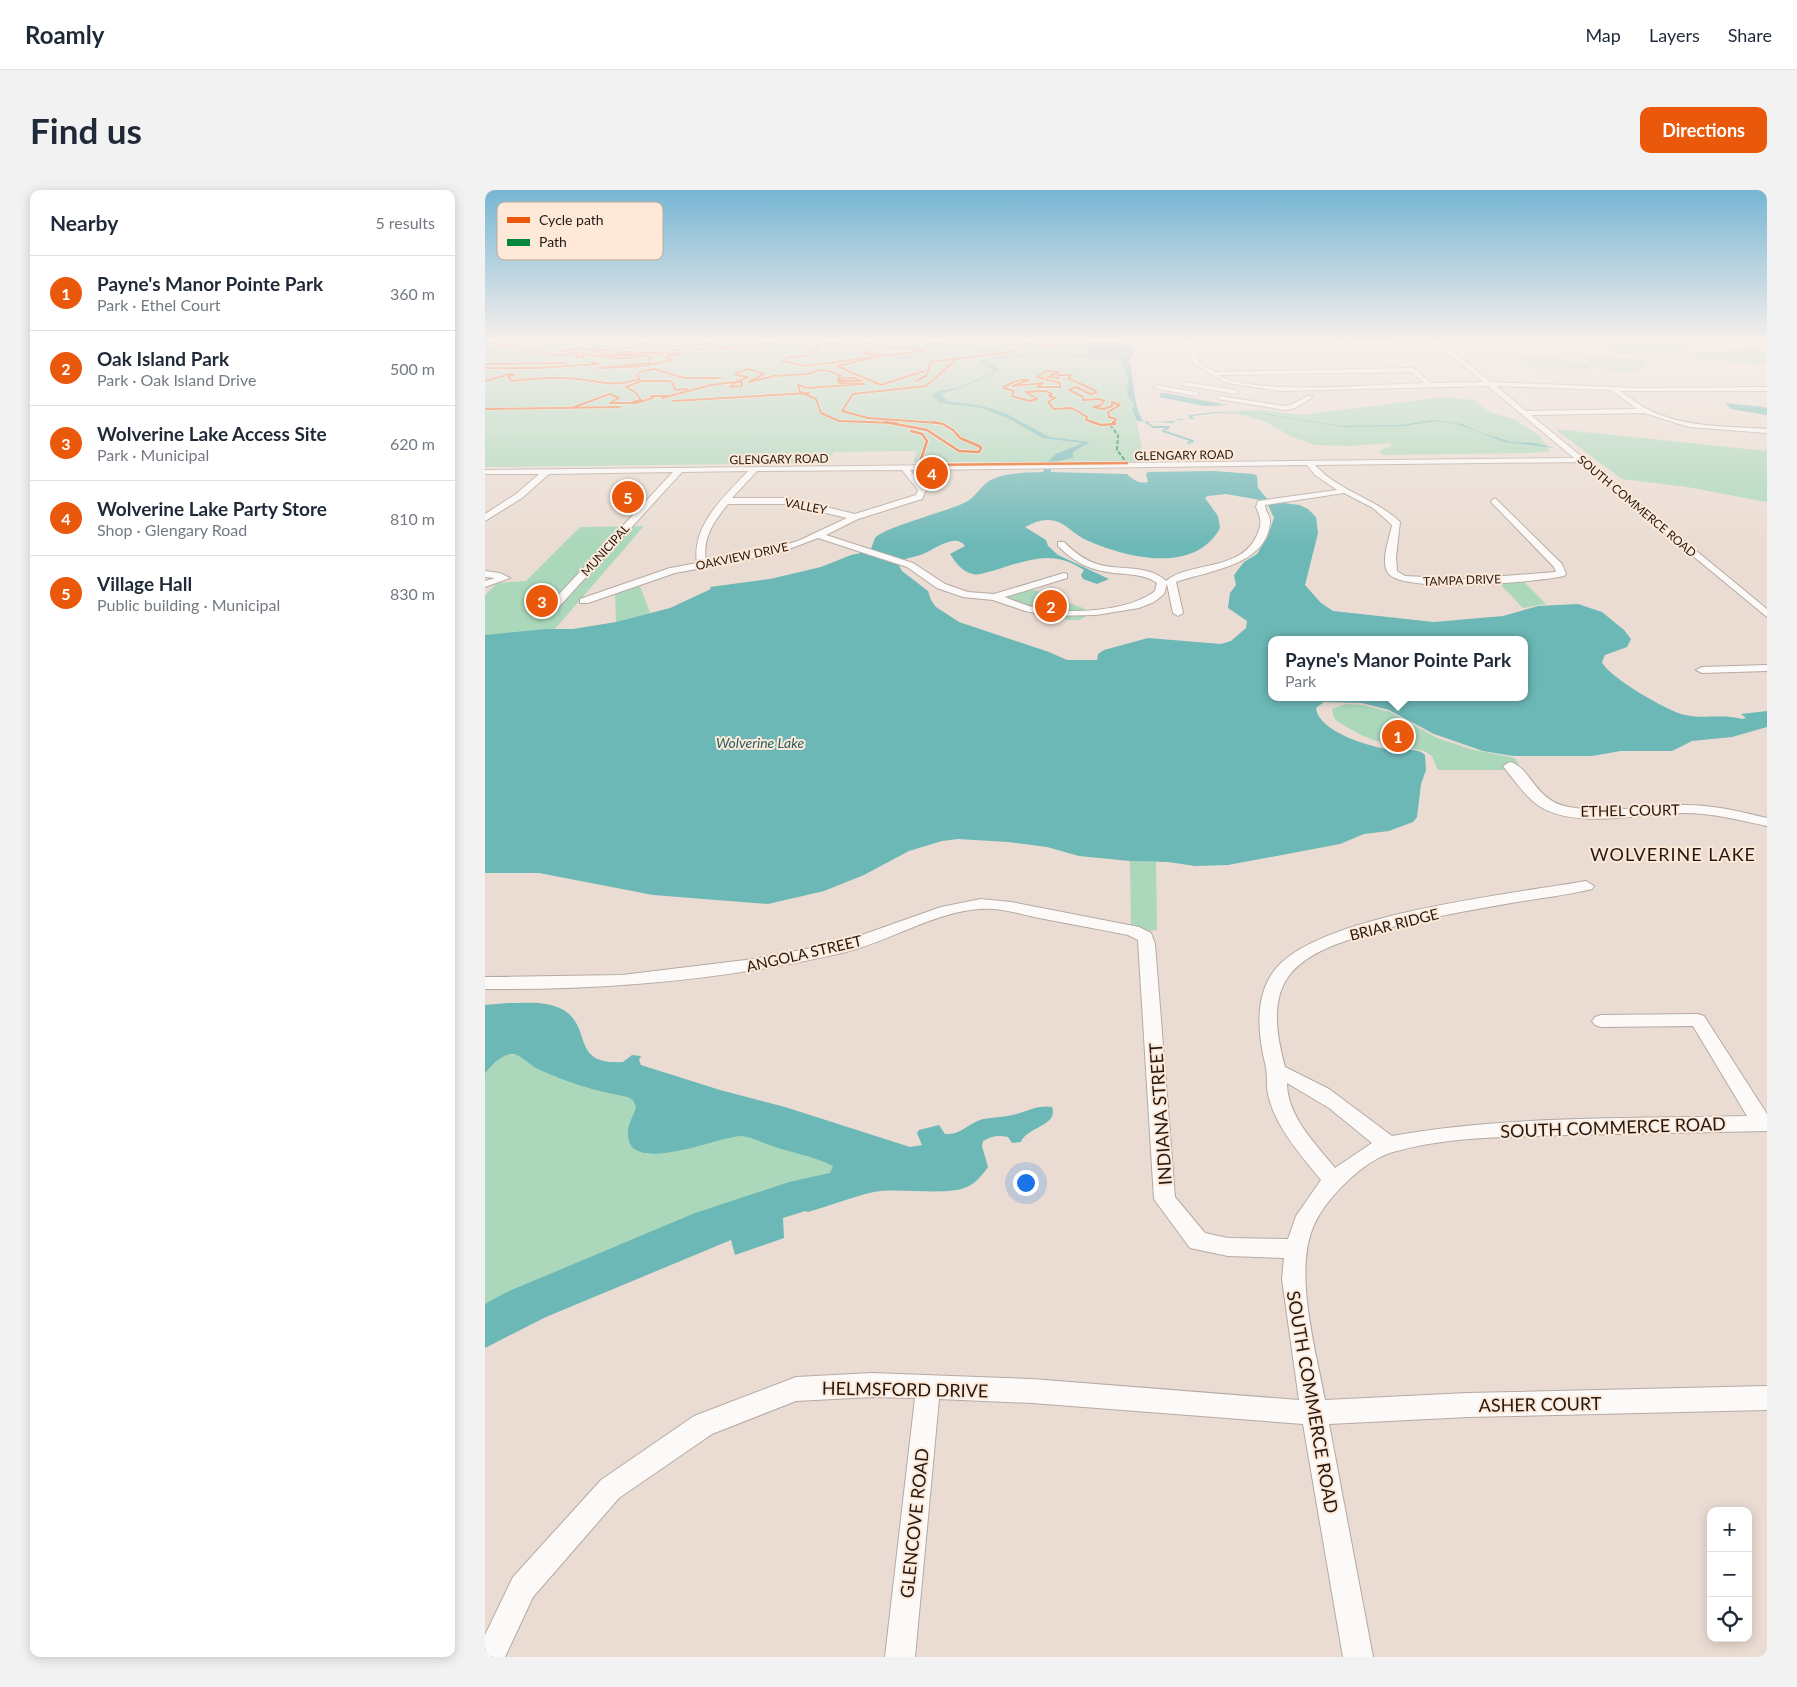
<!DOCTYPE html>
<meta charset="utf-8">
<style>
:root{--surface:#fff;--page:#f2f2f3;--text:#1f2937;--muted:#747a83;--line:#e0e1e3;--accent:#ea580c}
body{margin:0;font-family:Lato,sans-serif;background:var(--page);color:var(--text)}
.controls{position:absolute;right:15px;bottom:15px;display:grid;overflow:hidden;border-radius:10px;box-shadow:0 2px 12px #0003}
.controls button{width:45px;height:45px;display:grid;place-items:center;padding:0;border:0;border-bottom:1px solid var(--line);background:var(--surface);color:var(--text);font:25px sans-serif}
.you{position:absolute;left:540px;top:992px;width:18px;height:18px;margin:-12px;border:4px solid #fff;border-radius:50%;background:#1a73e8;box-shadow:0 0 0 8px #1a73e833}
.badge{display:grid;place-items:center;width:32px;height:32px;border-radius:50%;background:var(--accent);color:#fff;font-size:16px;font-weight:700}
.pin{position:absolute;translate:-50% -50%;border:2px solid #fff;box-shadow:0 1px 5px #0006}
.popup{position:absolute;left:783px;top:446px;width:260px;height:65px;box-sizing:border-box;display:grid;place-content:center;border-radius:10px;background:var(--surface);filter:drop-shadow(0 1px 4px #0005);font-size:16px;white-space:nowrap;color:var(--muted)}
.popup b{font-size:19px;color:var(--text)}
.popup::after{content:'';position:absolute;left:50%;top:100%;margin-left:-10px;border:10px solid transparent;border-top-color:var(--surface)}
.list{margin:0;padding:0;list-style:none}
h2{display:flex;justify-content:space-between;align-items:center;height:65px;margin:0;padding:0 20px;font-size:21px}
h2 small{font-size:16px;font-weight:400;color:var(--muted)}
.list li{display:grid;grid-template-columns:32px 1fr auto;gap:15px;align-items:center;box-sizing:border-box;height:75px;padding:0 20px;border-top:1px solid var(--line)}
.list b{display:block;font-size:19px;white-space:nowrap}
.list p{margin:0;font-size:16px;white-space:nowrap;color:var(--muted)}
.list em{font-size:16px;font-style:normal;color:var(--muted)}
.icon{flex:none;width:28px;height:28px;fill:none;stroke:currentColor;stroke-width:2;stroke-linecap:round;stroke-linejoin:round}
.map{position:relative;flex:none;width:1282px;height:1467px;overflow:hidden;border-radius:10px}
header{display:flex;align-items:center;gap:30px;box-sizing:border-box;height:70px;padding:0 25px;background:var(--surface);border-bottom:1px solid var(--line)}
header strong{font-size:24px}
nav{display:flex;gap:28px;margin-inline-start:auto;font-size:18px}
.intro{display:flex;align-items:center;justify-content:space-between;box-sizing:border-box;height:120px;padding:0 30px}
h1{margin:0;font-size:35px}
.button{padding:12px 22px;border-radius:10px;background:var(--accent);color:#fff;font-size:18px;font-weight:700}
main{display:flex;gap:30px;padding:0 30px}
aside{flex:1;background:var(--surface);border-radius:10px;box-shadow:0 2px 12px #0003}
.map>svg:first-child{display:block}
.green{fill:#abd7bb}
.water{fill:#6cb8b7;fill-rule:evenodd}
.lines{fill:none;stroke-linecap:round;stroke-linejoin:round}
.stream{stroke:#6cb8b7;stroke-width:2}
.minor-casing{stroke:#b5aaa3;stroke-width:2}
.minor{fill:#fcfaf8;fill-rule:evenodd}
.quiet-far1{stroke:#00873e;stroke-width:1;stroke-dasharray:3 1;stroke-linecap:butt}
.quiet{stroke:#00873e;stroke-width:2;stroke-dasharray:4 2;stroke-linecap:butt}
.cycleway-far1-casing{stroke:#fee9d9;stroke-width:3}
.cycleway-casing{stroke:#fee9d9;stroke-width:4}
.cycleway-far1{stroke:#e8590c;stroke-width:2}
.cycleway{stroke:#e8590c;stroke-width:2.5}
.labels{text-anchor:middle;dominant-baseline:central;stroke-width:4;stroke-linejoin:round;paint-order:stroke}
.far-street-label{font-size:12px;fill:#231912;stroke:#fee9d9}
.far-water-label{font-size:14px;font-style:italic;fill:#246162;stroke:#fee9d9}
.street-label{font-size:15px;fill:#231912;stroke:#fee9d9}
.quarter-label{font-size:18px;letter-spacing:1px;fill:#231912;stroke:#fee9d9}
.near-street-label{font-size:18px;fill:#231912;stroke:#fee9d9}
.key{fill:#fee9d9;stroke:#bcab9d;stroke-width:1}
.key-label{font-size:14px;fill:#231912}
</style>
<header>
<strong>Roamly</strong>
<nav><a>Map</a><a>Layers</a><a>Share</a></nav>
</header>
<div class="intro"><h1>Find us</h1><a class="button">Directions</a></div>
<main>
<aside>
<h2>Nearby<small>5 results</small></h2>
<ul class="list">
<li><span class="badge">1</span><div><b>Payne's Manor Pointe Park</b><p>Park · Ethel Court</p></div><em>360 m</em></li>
<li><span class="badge">2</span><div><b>Oak Island Park</b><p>Park · Oak Island Drive</p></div><em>500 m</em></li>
<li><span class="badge">3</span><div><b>Wolverine Lake Access Site</b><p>Park · Municipal</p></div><em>620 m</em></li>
<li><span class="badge">4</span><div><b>Wolverine Lake Party Store</b><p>Shop · Glengary Road</p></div><em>810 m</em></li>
<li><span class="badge">5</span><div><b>Village Hall</b><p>Public building · Municipal</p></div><em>830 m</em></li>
</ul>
</aside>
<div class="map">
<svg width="1282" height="1467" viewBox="0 0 1282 1467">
<rect width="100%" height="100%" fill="#eadcd2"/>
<!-- green -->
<g class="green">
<polygon points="0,151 636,151 660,274 493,275 493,272 428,272 432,261 349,262 342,273 0,277"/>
<polygon points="1110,151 1188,151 1209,161 1135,164 1126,163"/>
<polygon points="1282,156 1282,174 1215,171 1205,169 1204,166 1207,163"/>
<polygon points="1034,166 1086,170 1113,179 1052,179"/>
<path d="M 1101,168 L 1153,168 L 1163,175 C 1148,185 1108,183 1101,168 Z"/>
<polygon points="958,207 989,210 1006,223 1028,229 1055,246 1065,261 1046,263 897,265 894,261 906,256 906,253 862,256 830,255 809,248 781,232 743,221 778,220 817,225"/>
<polygon points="1070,239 1282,261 1282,312 1202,297 1137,289"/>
<polygon points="159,336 44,469 0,469 0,405 12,393 41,391 95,337"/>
<polygon points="1037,390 1061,414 1038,418 1012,391"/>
<polygon points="154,393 165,423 131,432 130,402"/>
<polygon points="547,399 603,420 600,422 602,426 594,430 583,430 521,410 524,406"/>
<polygon points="861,514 878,515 905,522 952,548 985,559 1030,568 1037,580 953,580 947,566 939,561 888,550 874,544 853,532 849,528 847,519"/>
<polygon points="645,671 671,672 672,740 662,741 646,736"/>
<polygon points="6,864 55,866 353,958 360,990 0,1120 0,868"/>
</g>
<!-- water -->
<g class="water">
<path d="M 437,151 C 466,151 495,159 525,162 L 529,165 L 568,167 L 603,164 L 601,155 L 596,151 L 638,151 L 651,160 L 644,171 C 650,190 647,213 658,231 C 675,233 690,231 706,228 L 703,226 L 705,225 L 730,222 L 780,224 L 857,236 L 916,235 L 949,230 L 977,234 L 994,242 L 1026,252 L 1049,253 L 1070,258 L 1020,252 L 972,234 L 950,231 L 919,236 L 859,237 L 777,224 L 731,223 L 707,226 L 709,229 L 693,229 L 687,233 L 652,231 L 647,220 L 649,214 L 642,204 L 643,188 L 635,168 L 630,167 L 525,167 L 501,170 L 500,172 L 511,176 L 514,181 L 484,195 L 456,204 L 462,211 L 498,216 L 520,223 L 564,247 L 605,252 L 588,262 L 588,268 L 560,274 L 571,264 L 598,253 L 558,248 L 524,229 L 497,218 L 455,213 L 446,205 L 453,201 L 475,197 L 506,183 L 508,179 L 494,171 L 524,163 L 483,160 L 468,154 L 449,154 L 447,158 Z"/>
<polygon points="681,203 742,215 744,215 719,216 674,207 676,203"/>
<polygon points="1240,213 1279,217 1282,218 1282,225 1246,219"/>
<path d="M 559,277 L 566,277 L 566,282 L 642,284 C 648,290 654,294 663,292 L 661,284 L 663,282 L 729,281 L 769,284 L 772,286 L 773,298 L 784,311 L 815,315 L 823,319 L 831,327 L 833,343 L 820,395 L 836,413 L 848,421 L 949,432 L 1018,426 L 1053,416 L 1093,414 L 1117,422 L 1139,440 L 1146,449 L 1142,457 L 1120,465 L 1117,472 C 1122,486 1184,522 1200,525 C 1217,529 1240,524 1257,529 L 1261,528 L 1256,524 L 1282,521 L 1282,537 L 1247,547 L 1207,551 L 1187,561 L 1136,561 L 1107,566 L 1028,566 L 998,561 L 949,544 L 904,520 L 877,513 L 839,512 L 831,518 C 833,542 886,557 906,560 C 918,561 931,557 940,565 L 941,580 L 936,594 L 932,627 L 928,632 L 904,641 L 879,644 L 855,654 L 743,675 L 710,676 L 683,672 L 645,671 L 594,666 L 562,657 L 523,652 L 473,649 L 457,651 L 424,661 L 379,685 L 339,701 L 283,714 L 168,705 L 54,683 L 0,683 L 0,445 L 61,439 L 88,439 L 131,432 L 185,418 L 226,399 L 225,397 L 285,389 L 336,377 L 366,365 L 385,361 C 387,357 389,350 390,348 C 397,338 463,321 479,313 C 492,308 495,294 508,289 C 523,282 541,283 557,282 L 559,281 ZM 741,304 L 781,311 L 789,328 L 782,348 L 772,364 L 759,372 L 749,385 L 751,395 L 745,403 L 743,418 L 762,431 L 761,438 L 746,451 L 736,454 L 663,448 L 619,460 L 613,464 L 612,470 L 582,470 L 564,462 L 474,432 L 451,417 L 446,410 L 443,401 L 417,381 L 413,374 C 419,367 429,368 438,364 C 449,360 470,342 480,356 L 465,364 C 471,373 476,381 488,384 C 494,386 501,382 507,381 C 542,371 566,358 599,380 L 596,385 L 598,389 L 612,394 L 624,389 L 573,365 L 563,356 L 561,350 L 540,337 C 550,332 559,328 570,331 C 580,333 589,344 599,349 C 638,367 709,386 735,338 L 733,326 L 720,308 L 723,306 ZM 787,450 L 1039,450 L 1039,507 L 787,507 Z"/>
<path d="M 23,813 C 42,813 67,810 83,823 C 106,843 88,875 138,872 L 147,865 L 156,866 L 154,870 L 156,875 L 235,900 L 300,917 L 425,957 L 437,955 L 432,943 L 434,940 L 454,935 L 460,944 C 476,945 481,935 495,930 C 504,927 513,928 522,926 C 537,924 552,914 567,917 C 574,936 541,937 536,952 L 527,953 L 523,947 C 513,945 507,946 498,951 L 497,956 L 503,977 C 497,985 492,992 484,996 C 464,1007 414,997 389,1002 C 366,1007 345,1016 323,1022 L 320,1021 L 298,1028 L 299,1048 L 250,1065 L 246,1050 L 61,1127 L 0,1158 L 0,1114 L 22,1102 L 210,1023 L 304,992 L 345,983 L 348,976 C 328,966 308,963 287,956 C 277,953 268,947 257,946 C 236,945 140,989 143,942 C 143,934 149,925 151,917 L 148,910 L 143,907 C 110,901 80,892 51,878 C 44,874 36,865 28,864 C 16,864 8,874 0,883 L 0,815 Z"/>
</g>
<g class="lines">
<!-- stream -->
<g class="stream">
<polyline points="63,168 68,160"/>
<polyline points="414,169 444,164 448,162 447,158"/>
<polyline points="661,232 668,237 684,237 678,241 708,251 703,253"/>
</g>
<!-- minor casing -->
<g class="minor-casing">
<g id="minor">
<path d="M 696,151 L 703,151 L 709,155 L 714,172 L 729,182 L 928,178 L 946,193 L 998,192 L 949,151 L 955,151 L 1006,192 L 1154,198 L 1282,197 L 1282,201 L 1135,201 C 1144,207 1154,215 1164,220 C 1200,238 1242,236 1282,239 L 1282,243 L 1204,237 L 1159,223 L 1046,225 L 1282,419 L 1282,427 L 1094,272 L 830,275 C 853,301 890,308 915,332 L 911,367 L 912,381 L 920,386 L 980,389 L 1071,382 L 1069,377 L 1007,313 L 1006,311 L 1010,308 L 1077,374 L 1081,384 L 1079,386 C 1054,392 917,404 903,383 C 895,371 905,347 907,335 L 888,318 L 859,303 L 780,315 C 780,322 786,326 785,333 C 781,376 722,381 691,392 L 698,423 L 693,426 L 688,423 L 682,394 L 679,404 L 669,412 L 654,418 L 611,425 L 565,426 L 540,421 L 508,410 L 478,407 L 452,398 L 422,377 L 333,348 L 291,364 L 190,383 L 103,413 L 95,413 L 95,409 L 185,378 L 212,373 C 206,335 240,306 263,281 L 197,282 L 71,420 L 67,421 L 62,418 L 63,416 L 188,282 L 64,284 L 37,308 L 0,331 L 0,324 L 31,304 L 54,284 L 0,284 L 0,280 L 1089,268 L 1003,196 L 795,201 L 742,193 L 709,174 L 704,157 ZM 926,182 L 939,193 C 895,194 767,206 733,185 ZM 1011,196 L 1126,200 L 1152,219 L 1041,221 ZM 822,275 L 830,285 L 852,300 L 773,311 L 771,317 C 777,330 777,336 770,349 C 753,381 703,372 681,391 C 664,374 634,381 612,374 C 599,370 589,362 579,352 L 573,352 L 573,356 C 588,371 602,379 623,382 C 638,385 659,383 672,393 L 670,401 C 645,421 588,424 557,419 C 544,417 532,412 520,407 L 582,388 L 582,384 L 579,383 L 509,404 L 483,402 L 460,394 L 428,373 L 341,345 L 373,329 L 437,309 L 441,300 L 425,280 ZM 417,280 L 433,300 L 431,305 L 370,324 L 303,308 L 247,308 L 272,281 ZM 243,314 L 303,314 L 362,328 L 313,351 L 289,358 L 221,371 C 217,348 229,331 243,314 Z"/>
<polygon points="838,151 847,153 903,151 905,154 846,157"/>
<polygon points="699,192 751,200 754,202 751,204 697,195"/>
<polygon points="671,195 711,202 714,204 711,206 669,198"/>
<polygon points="735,206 800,216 806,215 823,206 828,207 810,218 800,220 733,209"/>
<polygon points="0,381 15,383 25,388 0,397 0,391 10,388 0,387"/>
<polygon points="1282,475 1282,481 1217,483 1211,480 1217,477"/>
<path d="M 1025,572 C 1046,577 1049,611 1084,617 C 1121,624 1158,616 1195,615 C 1225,614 1253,621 1282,628 L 1282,636 C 1254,630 1227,623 1199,623 C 1156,623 1092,640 1054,616 C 1041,607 1028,589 1018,576 Z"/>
<path d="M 1101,691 L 1109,696 L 1107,699 C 1082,705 1057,708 1032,712 C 981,721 930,729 880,745 C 855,752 825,762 807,782 C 784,808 792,847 800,877 L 844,899 L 907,946 C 1023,925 1144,929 1262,926 L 1208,836 L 1116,837 L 1110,835 L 1107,831 L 1110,827 L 1116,825 L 1213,824 L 1219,826 L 1282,924 L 1282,941 C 1215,942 1148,944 1081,945 C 1025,947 963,946 908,962 C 879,970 841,1008 829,1035 C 808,1081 831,1161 840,1210 L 983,1203 L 1282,1196 L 1282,1220 L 983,1227 L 844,1234 L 888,1467 L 858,1467 L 818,1234 L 547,1213 L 454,1209 L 430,1467 L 400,1467 L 430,1208 L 387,1207 L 311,1211 L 227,1244 L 134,1308 L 48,1407 L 20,1467 L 0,1467 L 0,1445 L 28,1387 L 116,1290 L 209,1226 L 311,1187 L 387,1183 L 547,1189 L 814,1210 L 797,1089 L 799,1068 L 743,1066 L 705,1058 L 669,1009 L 653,750 L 643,745 C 614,739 584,734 554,728 C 535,724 514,717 494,719 C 446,723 404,752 357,763 C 239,790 121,800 0,799 L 0,787 L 137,785 L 269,769 L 357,752 L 456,717 L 496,709 L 526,712 L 654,737 L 666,743 L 670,754 L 690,1007 L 720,1043 L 743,1048 L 803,1049 L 811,1026 L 836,990 C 816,965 790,937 783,904 C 781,894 783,884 780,873 C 772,840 769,799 796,773 C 849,723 1027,704 1101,691 ZM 802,893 L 844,918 L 887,953 L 850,978 C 830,953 802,926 802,893 Z"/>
</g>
</g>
<!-- minor -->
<use href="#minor" class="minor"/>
<!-- quiet-far1 -->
<g class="quiet-far1">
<polyline points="524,151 527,153 525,155 535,156"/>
<polyline points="0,159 11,160 9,162 27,162"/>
<polyline points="0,161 8,164 39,164"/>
</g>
<!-- quiet -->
<polyline class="quiet" points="625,235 633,245 632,260 642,273"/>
<!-- cycleway-far1 casing -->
<g class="cycleway-far1-casing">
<g id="cycleway-far1">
<path d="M 14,151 L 8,153 L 74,166 L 93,162 L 91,167 L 98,167 L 96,165 L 98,164 C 119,167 140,171 160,165 L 166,169 L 164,173 L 114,178 L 160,176 L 187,170 L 180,167 L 196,164 L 139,162 L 132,164 L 153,165 L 123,165 L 97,158 L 75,162 C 95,156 102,160 122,160 C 138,160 153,156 168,151"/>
<path d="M 378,151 L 400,158 L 425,158 L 439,161 L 405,165 L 381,164 L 378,163 L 386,161 C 368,154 351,152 332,155 L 334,159 L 321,166 L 303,167 L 297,171 L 321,176 L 395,166 L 352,176 L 396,195 L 439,181"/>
<polyline points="536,154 557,151 561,154 548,155 570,155 564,151"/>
<polyline points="182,156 230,155 214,151"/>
<polyline points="185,160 264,157 294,151"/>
<polyline points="0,174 81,173"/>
<polyline points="0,178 52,178 114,174 106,172"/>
<path d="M 0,191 L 25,184 L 29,185 L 23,187 L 27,191 C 49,188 71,187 93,189 C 119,192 129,197 155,189 L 152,186 L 155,182 L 169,179 L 199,188 L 236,188"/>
<polyline points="431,191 441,186 446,172 533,161 538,157 535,151"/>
<polygon points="251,192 257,192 257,196 245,197"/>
<polyline points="251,192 263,187 251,185 251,183 264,179 279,184 264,192 289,186 323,184 333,180 344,181 356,186 352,189 369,188 377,191 353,191 354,193 379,194 323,198 313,195 315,202 331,209 336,223 354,231 411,233"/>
<polyline points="187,211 324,203"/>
<polyline points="147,212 156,210 150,202 141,197 156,191 184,191 187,192 190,200 202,199"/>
<polyline points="89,217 125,204 134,208 125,213 151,213 168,208 166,206 181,206 177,208 226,195 251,192"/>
<polyline points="0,219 135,217"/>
<polyline points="453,233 383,228 357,221 368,204 441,196 472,169"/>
<path d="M 611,233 L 601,230 L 602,227 L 587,218 L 569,219 L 563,212 L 570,208 L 564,206 L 567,204 L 561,201 L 541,202 L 552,209 L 545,211 L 527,206 L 529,201 L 518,198 C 526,192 534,189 544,190 L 528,196 L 558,193 L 552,197 L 575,197 L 575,193 L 552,187 L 561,181 L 574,182 L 563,187 L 574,188 L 573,185 L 587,185 L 583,188 L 611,201 L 611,203 L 605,204 L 591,197 L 584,200 L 598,207 L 598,210 L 614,209 L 619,211 L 616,215 L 608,217 L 619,219 L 627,216 L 627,212 L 635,215 L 623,222 L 624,227 L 631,229 L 629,233"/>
</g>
</g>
<!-- cycleway casing -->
<g class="cycleway-casing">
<g id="cycleway">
<polyline points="400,232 442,240 474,261 494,262 496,258 494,256 475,248 468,240 458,234 448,232"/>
<polyline points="607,232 616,235 630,234 628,232"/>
<polyline points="426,241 437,244 442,251 434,275 642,273"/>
</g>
</g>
<!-- cycleway-far1 -->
<use href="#cycleway-far1" class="cycleway-far1"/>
<!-- cycleway -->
<use href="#cycleway" class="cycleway"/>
</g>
<!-- sky -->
<linearGradient id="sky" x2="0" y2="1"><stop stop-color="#76b6d4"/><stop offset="0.42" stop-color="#f6efeb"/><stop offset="1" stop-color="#f6efeb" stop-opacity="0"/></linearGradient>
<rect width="1282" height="356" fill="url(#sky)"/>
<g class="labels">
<!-- far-street labels -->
<g class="far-street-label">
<text transform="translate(699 265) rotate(-1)">GLENGARY ROAD</text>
<text transform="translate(294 269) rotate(-1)">GLENGARY ROAD</text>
<text transform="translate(321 316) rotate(11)">VALLEY</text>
<text transform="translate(1152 316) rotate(40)">SOUTH COMMERCE ROAD</text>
<text transform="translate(120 360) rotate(-48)">MUNICIPAL</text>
<text transform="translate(257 366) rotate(-12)">OAKVIEW DRIVE</text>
<text transform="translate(977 390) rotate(-2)">TAMPA DRIVE</text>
</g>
<!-- far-water labels -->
<g class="far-water-label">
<text x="275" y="552">Wolverine Lake</text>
</g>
<!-- street labels -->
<g class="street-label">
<text transform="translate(1145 620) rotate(-1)">ETHEL COURT</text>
<text transform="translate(909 734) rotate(-14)">BRIAR RIDGE</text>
<text transform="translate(319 763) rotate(-13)">ANGOLA STREET</text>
</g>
<!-- quarter labels -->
<g class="quarter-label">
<text x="1188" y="664">WOLVERINE LAKE</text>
</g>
<!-- near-street labels -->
<g class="near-street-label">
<text transform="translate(675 924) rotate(-94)">INDIANA STREET</text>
<text transform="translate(1128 937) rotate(-2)">SOUTH COMMERCE ROAD</text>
<text transform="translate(420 1199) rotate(1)">HELMSFORD DRIVE</text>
<text transform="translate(828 1212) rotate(80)">SOUTH COMMERCE ROAD</text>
<text transform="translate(1055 1214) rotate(-1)">ASHER COURT</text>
<text transform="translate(429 1333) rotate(-84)">GLENCOVE ROAD</text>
</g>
</g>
<!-- legend -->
<rect x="12" y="12" width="166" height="58" rx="8" class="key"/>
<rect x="22" y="27" width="23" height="6" fill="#e8590c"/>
<rect x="22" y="49" width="23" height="7" fill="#00873e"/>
<g class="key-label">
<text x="54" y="35">Cycle path</text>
<text x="54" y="57">Path</text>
</g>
</svg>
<div class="controls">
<button>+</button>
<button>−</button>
<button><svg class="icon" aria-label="locate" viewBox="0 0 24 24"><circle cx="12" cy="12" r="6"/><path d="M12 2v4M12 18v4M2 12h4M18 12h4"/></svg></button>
</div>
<div class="you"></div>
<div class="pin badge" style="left:913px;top:546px">1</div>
<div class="popup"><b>Payne's Manor Pointe Park</b>Park</div>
<div class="pin badge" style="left:566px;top:416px">2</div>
<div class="pin badge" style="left:57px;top:411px">3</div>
<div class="pin badge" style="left:447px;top:283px">4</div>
<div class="pin badge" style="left:143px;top:307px">5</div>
</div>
</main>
